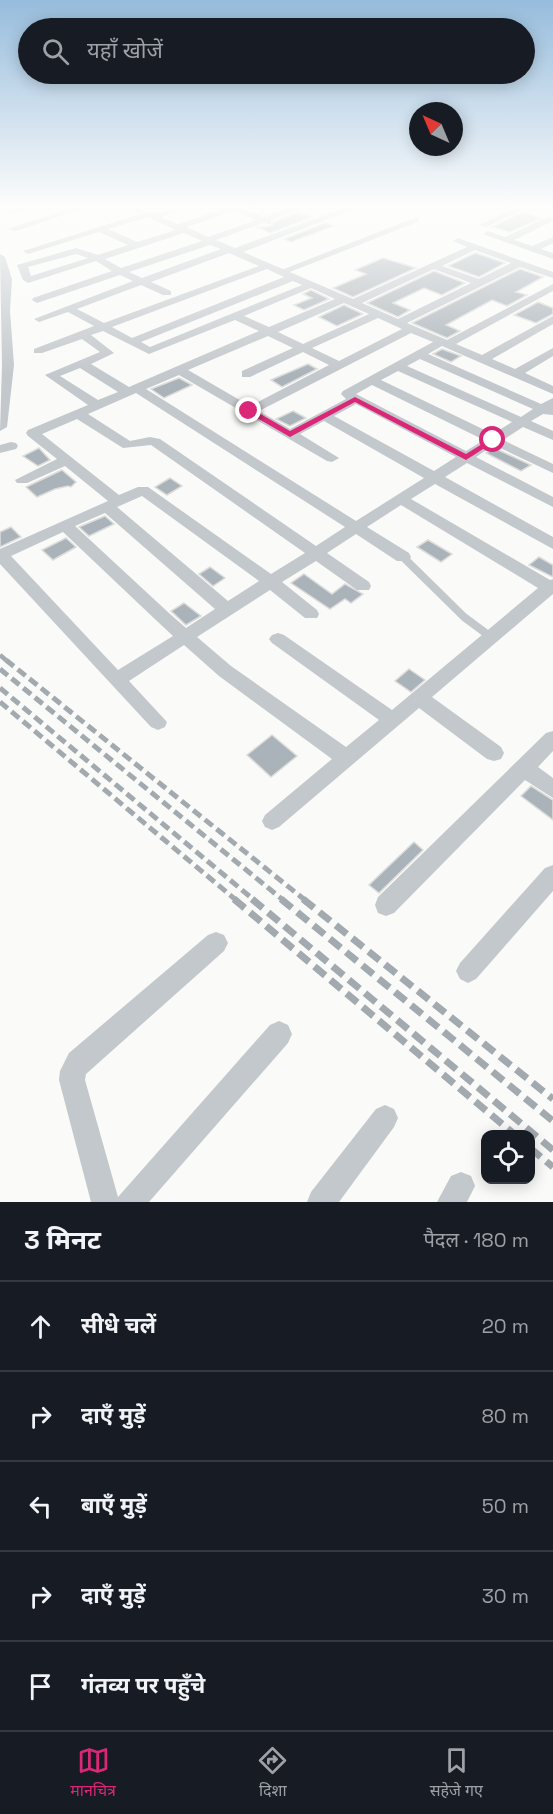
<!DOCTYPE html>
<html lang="hi">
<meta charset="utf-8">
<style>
:root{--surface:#171b24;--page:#20242c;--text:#f1f3f6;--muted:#9ea1a6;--line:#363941;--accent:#db2777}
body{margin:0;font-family:"Space Grotesk","Noto Sans Devanagari",sans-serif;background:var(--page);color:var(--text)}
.controls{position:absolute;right:18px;bottom:18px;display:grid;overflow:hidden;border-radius:12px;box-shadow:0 3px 15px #0003}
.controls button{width:54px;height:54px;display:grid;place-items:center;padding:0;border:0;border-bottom:2px solid var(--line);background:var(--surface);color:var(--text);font:30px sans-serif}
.compass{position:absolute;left:409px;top:102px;width:54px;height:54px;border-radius:50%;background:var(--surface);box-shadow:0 3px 15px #0003;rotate:316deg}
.stop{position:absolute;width:18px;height:18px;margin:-14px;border:4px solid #db2777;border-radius:50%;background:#fff}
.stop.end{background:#db2777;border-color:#fff;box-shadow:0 2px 6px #0008}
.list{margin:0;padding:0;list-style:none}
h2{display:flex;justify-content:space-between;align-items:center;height:78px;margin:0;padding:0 24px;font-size:26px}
h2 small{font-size:20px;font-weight:400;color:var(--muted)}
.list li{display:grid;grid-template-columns:39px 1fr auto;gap:18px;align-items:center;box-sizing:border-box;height:90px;padding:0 24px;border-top:2px solid var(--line)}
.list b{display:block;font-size:22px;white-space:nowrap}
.list em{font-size:20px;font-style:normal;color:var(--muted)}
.icon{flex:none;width:33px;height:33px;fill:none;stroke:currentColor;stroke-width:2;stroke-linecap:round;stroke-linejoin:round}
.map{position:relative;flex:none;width:553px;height:1202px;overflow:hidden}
.search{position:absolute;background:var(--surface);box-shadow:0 3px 15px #0003;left:18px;right:18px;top:18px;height:66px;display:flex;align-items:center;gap:15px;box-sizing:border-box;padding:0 21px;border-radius:33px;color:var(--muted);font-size:22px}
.sheet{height:528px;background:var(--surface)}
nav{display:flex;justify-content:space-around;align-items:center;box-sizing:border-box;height:84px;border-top:2px solid var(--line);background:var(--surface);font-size:16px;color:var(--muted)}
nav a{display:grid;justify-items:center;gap:3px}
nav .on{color:var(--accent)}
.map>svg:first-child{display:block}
.building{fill:#aab3b9;stroke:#dcdcda;stroke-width:1.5}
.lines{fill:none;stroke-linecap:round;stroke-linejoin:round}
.lane-far1{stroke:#c3c8cc;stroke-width:5}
.lane{stroke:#c3c8cc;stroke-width:8}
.street{fill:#c3c8cc;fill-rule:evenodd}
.rail-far2{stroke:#a2aab0;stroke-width:4.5;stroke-dasharray:8 4.5;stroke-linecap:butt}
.rail-far1{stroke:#a2aab0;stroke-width:5;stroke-dasharray:10 5;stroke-linecap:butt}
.rail{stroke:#a2aab0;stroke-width:7;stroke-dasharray:14 7;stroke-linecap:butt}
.route{fill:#db2777}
</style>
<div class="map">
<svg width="553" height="1202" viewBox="0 0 553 1202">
<rect width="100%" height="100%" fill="#fafaf8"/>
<!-- building -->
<g class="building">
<polygon points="298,212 312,217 270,233 257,227 272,226 273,222"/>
<polygon points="523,212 541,218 510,232 492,227"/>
<polygon points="325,223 334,226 291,242 284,239"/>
<polygon points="475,253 476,253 505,263 479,277 448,266"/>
<polygon points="383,258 416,268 353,297 333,288 366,274 355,270"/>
<polygon points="520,269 543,277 516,292 527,295 507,306 492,300 446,325 460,331 447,338 412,323"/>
<polygon points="434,271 465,283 442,295 424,288 393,303 410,310 398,317 367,303"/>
<polygon points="311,290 329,299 304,310 294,305 312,298 303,294"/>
<polygon points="538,302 553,308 553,314 536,323 514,315"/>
<polygon points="344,305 363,314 337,326 319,317"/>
<polygon points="442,349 461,356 451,362 433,354"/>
<polygon points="308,364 317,369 282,387 271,380"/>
<polygon points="179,378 192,385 164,398 151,389"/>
<polygon points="293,411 306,418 290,426 276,419"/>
<polygon points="39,448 50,460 38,466 23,456"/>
<polygon points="494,448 531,465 521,471 486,453"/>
<polygon points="62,470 76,482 71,487 68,486 55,489 37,497 26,487"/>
<polygon points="170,478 182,486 167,495 155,487"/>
<polygon points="105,516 114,524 89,536 79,527"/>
<polygon points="11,527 21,537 0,547 0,532"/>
<polygon points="66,538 76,547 53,560 42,550"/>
<polygon points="428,540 452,554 441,562 417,547"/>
<polygon points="539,557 553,565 553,577 529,565"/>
<polygon points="210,567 225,578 213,586 199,574"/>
<polygon points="304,574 332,594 345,584 363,594 351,603 345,599 330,609 291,583"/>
<polygon points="184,603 201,616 186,625 171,611"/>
<polygon points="409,669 425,680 411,692 395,681"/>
<polygon points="272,735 297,756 271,777 247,755"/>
<polygon points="531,786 553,800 553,820 521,796"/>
<polygon points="414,842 423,850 379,893 369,885"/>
</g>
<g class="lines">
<!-- lane-far1 -->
<polyline class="lane-far1" points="283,272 416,220"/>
<!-- lane -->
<polyline class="lane" points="403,557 464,617 491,637"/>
<!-- street -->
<g class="street">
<polygon points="16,208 30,208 11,215 7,212"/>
<polygon points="71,208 84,208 16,231 8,229"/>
<path d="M 130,208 C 139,208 148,213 155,213 C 164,213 174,208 185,208 L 161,217 L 178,224 L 227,208 L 241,208 L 264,217 L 290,208 L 302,208 L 271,220 L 271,224 L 263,223 L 216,240 L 235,248 L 345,208 L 357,208 L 243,252 L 353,299 L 467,247 L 453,241 L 458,238 L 553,272 L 553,278 L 520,267 L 407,323 L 447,340 L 553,284 L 553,291 L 456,344 L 482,355 L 553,316 L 553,324 L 492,359 L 515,369 L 553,348 L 553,356 L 525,373 L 553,386 L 553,394 L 442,346 L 428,354 L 541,404 L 553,398 L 553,415 L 543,414 L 531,421 L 553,431 L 553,440 L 523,427 L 503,440 L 553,464 L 553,473 L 494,445 L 476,457 L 553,497 L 553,507 L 467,463 L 445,477 L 553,537 L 553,549 L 435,484 L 411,499 L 550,580 L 553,579 L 553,594 L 432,697 L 501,747 L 504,753 L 501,759 L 494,761 L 487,759 L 419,708 L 279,827 L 272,830 L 265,827 L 262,821 L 265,815 L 332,759 L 219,676 L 184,645 L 129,681 L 167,722 L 165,727 L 158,730 L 151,727 L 0,564 L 0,549 L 108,501 L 65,466 L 27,483 L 17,483 L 15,480 L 57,459 L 28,436 L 26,433 L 28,430 L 88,405 L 45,375 L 100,352 L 82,339 L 42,353 L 34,353 L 34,349 L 94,326 L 68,312 L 39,322 L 34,319 L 133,281 L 120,275 L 37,303 L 32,300 L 33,298 L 112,271 L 96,261 L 28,283 L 23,280 L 17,265 L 76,248 L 98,255 L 128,245 L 99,232 L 28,254 L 23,251 L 140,214 ZM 234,211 L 256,220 L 208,237 L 186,227 ZM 148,217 L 176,230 L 137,242 L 108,229 ZM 184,233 L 202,241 L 121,268 L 105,259 ZM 210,245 L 221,249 L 142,278 L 129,272 ZM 475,250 L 511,263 L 479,279 L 442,266 ZM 229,253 L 259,266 L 104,323 L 77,309 L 141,285 L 163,295 L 171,295 L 171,291 L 151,282 ZM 76,254 L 88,258 L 31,276 L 28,267 ZM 267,269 L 284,277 L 132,338 L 112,327 ZM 434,269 L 471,283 L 398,319 L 362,303 ZM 293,281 L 302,285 L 150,347 L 141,342 ZM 311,288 L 335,299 L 269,327 L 244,316 ZM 344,303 L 369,314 L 303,344 L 278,332 ZM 378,318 L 402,329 L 339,361 L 312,348 ZM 235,320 L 259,331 L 129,387 L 91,364 L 114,353 L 91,335 L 103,331 L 149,354 ZM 411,333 L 433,342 L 343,391 L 341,394 L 346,399 L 290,429 L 259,411 ZM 268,336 L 293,348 L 242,371 L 242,377 L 250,377 L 303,352 L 329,365 L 250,406 L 188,370 ZM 420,359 L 533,409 L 521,417 L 407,366 ZM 80,368 L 118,392 L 98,400 L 60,376 ZM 398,371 L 512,422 L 493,434 L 381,380 ZM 179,375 L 327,461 L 332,462 L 339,458 L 300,434 L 324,421 L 424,478 L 356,521 L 146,389 ZM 372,385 L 484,440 L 466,451 L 356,394 ZM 136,393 L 345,527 L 316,546 L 160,439 L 150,437 L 130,441 L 88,414 ZM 356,404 L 456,457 L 434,471 L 334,416 ZM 77,419 L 123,448 L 151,445 L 305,553 L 271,574 L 148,487 L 138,487 L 119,495 L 42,434 ZM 142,496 L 259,581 L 228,601 L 117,507 ZM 401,505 L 538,588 L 392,710 L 284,635 L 278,633 L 272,635 L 269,639 L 272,643 L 379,720 L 346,747 L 231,666 L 197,637 L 270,590 L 305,618 L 317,618 L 319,614 L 317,610 L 282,582 L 316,561 L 357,590 L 369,590 L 371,586 L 369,582 L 327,553 L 356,534 L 397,561 L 409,561 L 411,557 L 409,553 L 367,527 ZM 105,513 L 215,609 L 186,628 L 170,614 L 75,526 ZM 63,532 L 158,622 L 173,636 L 118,670 L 11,556 Z"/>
<polygon points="515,208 524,209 486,227 479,225"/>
<polygon points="548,217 553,217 553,221 514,240 532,246 553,237 553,243 541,249 553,253 553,259 483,234 488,231 505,237"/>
<polygon points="0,254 5,257 12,279 10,311 14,365 7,427 0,431 2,365"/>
<polygon points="11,442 16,443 18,446 16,449 0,453 0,445"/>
<polygon points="553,731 553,751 538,767 553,778 553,798 525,780 394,913 386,916 378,913 375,905 378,897 546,733"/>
<polygon points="553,865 553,891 476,979 468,983 460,979 456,971 460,963 545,868"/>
<polygon points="216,932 224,935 228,943 224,951 86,1074 85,1080 118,1197 270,1025 279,1021 288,1025 292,1034 288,1043 149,1202 91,1202 59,1080 60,1071 69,1053 208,935"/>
<polygon points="385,1105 394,1109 398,1118 394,1127 339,1202 307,1202 311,1192 376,1109"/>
<polygon points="461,1172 471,1176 475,1186 467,1202 437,1202 451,1176"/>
</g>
<!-- rail-far2 -->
<polyline class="rail-far2" points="0,655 8,662"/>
<!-- rail-far1 -->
<g class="rail-far1">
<polyline points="6,660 305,900"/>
<polyline points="0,669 283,900"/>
<polyline points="0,688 254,900"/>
<polyline points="0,702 236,900"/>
</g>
<!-- rail -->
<g class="rail">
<polyline points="234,899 514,1134"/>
<polyline points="252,899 553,1150"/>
<polyline points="281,899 553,1121"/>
<polyline points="303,899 553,1099"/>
<polyline points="530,1148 553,1167"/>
</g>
</g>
<!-- sky -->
<linearGradient id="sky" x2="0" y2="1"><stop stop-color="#96bcdc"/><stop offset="0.55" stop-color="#fdfdfc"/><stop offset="1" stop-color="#fdfdfc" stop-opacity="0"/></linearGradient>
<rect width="553" height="376" fill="url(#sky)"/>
<!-- route -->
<polygon class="route" points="355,397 466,454 490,439 497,440 466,460 355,402 290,437 245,411 252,409 290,431"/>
</svg>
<div class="controls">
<button><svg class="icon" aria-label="locate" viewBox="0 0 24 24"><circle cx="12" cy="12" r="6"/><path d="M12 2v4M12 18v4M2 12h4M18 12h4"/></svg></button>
</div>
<svg class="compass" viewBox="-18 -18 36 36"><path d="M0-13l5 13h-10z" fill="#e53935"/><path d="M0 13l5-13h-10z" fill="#9ea1a6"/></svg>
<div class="stop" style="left:493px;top:440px"></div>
<div class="stop end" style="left:249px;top:411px"></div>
<div class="search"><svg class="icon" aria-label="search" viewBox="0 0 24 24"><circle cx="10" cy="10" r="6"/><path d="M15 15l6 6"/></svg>यहाँ खोजें</div>
</div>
<section class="sheet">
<h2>3 मिनट<small>पैदल · 180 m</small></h2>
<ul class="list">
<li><svg class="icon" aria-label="ahead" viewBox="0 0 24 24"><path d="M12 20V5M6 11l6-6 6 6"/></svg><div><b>सीधे चलें</b></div><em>20 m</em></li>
<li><svg class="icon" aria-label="right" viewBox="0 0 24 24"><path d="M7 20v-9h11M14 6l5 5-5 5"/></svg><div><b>दाएँ मुड़ें</b></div><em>80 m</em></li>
<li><svg class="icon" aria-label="left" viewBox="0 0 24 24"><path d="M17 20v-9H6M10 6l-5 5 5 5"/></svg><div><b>बाएँ मुड़ें</b></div><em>50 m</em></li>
<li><svg class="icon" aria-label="right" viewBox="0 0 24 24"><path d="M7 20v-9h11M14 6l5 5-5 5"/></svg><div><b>दाएँ मुड़ें</b></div><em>30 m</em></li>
<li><svg class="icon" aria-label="arrive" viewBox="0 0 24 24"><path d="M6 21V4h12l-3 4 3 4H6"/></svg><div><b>गंतव्य पर पहुँचे</b></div></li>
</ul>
</section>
<nav>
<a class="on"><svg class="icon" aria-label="map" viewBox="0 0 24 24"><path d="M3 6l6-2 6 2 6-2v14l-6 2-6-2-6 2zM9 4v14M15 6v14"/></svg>मानचित्र</a>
<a><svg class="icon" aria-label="directions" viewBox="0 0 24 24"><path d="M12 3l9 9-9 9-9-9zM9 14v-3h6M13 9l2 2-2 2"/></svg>दिशा</a>
<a><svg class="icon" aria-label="saved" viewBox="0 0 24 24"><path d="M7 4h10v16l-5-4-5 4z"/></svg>सहेजे गए</a>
</nav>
